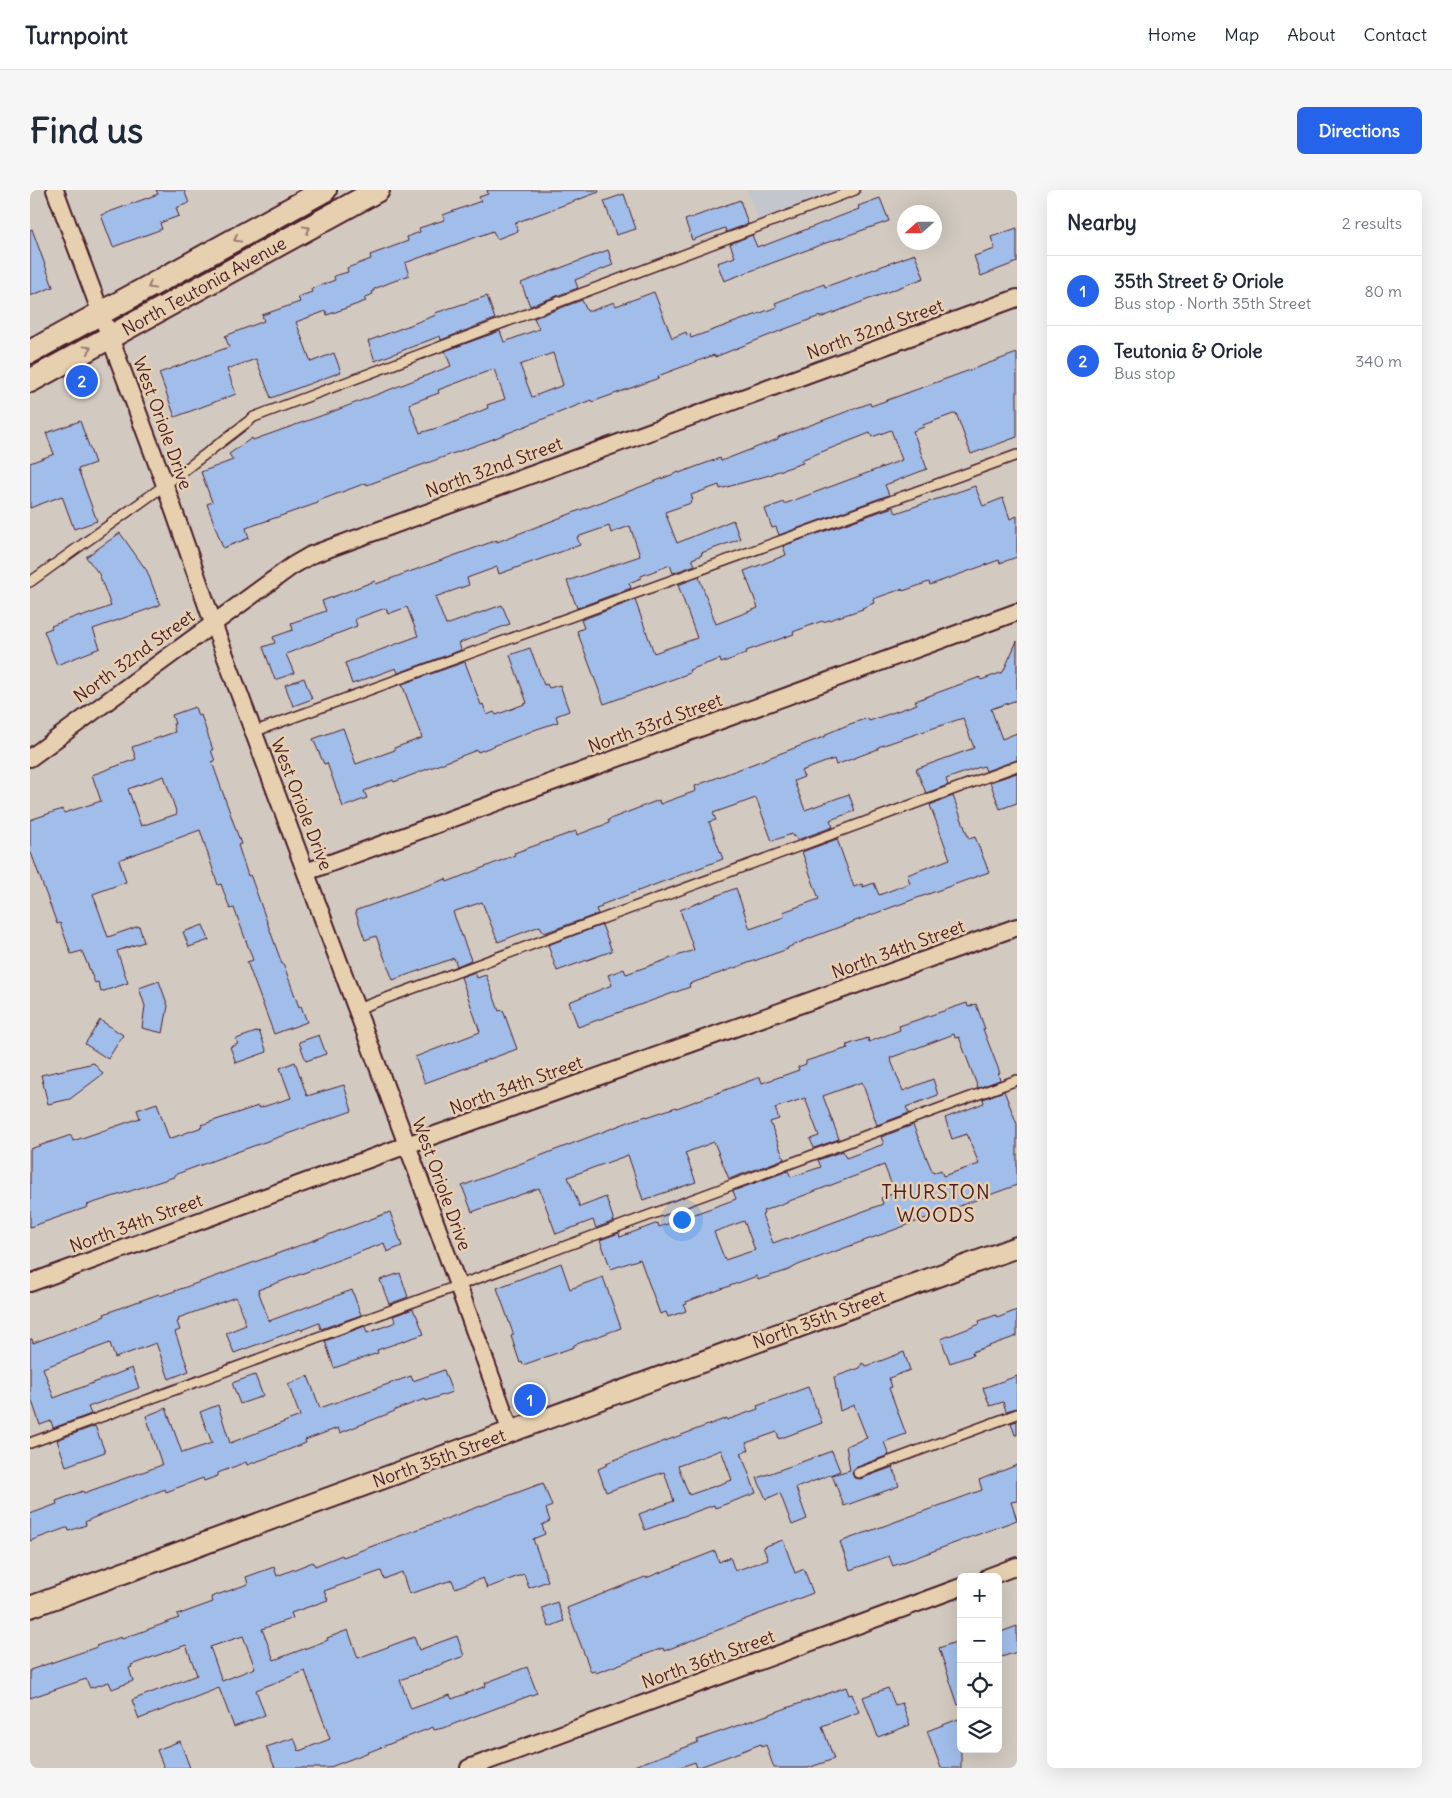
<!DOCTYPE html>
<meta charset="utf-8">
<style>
:root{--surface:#fff;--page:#f6f6f7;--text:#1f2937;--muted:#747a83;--line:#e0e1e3;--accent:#2563eb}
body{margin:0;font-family:Delius,sans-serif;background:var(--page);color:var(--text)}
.controls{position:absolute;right:15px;bottom:15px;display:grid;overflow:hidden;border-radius:8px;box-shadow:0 5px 20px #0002}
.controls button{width:45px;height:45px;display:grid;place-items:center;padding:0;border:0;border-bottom:1px solid var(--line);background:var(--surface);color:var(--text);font:25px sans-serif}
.compass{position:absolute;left:867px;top:15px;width:45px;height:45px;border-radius:50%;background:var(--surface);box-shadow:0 5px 20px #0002;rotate:249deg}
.you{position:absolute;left:651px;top:1029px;width:18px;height:18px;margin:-12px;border:4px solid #fff;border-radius:50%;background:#1a73e8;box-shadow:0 0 0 8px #1a73e833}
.badge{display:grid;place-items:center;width:32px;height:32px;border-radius:50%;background:var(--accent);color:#fff;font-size:16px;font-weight:700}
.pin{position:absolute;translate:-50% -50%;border:2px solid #fff;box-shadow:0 1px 5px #0006}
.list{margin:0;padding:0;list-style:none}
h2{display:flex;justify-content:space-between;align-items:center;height:65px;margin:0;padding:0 20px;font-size:21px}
h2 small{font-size:16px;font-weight:400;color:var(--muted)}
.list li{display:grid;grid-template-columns:32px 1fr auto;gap:15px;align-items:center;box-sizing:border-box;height:70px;padding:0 20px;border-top:1px solid var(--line)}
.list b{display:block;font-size:19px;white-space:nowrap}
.list p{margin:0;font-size:16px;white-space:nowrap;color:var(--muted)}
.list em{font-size:16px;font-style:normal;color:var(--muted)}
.icon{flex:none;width:28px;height:28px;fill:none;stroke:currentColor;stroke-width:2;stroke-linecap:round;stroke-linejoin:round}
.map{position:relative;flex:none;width:987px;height:1578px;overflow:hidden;border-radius:8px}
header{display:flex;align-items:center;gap:30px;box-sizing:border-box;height:70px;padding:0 25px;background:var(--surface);border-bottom:1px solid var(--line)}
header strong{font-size:24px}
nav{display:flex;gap:28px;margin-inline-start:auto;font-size:18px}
.intro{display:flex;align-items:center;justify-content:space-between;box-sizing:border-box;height:120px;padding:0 30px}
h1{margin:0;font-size:35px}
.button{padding:12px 22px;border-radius:8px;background:var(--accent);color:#fff;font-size:18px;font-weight:700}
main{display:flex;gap:30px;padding:0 30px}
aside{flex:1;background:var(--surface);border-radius:8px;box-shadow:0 5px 20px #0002}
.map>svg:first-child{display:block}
.built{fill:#c3c6cd}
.building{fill:#a1bde9;stroke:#4a1f2b;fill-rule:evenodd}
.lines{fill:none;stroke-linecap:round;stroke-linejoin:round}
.service-casing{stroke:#4a1f2b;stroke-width:12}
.minor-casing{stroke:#4a1f2b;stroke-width:20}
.tertiary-casing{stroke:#4a1f2b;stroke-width:24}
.secondary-casing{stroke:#4a1f2b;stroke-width:26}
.service{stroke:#e7d0b0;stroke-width:9}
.minor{stroke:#e7d0b0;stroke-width:16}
.tertiary{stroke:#e7d0b0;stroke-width:20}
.secondary{stroke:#e7d0b0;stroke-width:22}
.oneway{stroke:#98786e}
.labels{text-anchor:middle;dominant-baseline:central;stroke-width:5;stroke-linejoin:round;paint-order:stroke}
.street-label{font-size:18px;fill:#4a1f2b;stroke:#e7d0b0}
.quarter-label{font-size:20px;letter-spacing:1px;fill:#4a1f2b;stroke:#e7d0b0}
</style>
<header>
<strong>Turnpoint</strong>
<nav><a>Home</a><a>Map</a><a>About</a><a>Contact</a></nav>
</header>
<div class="intro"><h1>Find us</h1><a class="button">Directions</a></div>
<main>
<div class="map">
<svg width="987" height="1578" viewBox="0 0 987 1578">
<rect width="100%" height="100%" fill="#d2cac1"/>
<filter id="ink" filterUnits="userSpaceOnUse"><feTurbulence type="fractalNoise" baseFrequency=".02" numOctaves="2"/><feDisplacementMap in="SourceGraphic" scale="10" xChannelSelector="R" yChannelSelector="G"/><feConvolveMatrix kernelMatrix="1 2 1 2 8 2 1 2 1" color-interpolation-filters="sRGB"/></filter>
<g filter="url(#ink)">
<!-- built -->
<polygon class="built" points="717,0 811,0 729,32"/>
<!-- building -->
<g class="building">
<polygon points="126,0 154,0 159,13 146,18 149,26 130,33 132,39 83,57 71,25 128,4"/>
<polygon points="457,0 568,0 569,2 485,33 488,41 467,49 463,41 375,73 379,85 344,99 344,101 342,101 343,104 334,108 336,111 297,125 296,121 266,132 281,172 304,163 311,182 241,208 226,169 197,179 206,204 145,227 129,183 199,157 195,146 234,131 232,125 270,112 268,107 282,102 281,99 305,90 304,86 318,82 317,78 341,69 340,65 378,51 377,47 390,42 389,38 414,30 413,25 451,11 449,7 458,4"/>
<polygon points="594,4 606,39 586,45 574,11"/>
<polygon points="850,8 859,31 793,54 694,91 687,73 705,67 700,54 722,45 727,57 732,55 733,56 829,19 828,16"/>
<polygon points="710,10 718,34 696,42 695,38 662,50 655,30"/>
<polygon points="987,38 987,72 951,86 944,66 965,59 961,47"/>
<polygon points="2,39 23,97 0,106 0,40"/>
<polygon points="578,60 583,75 545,90 548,98 500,116 491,93"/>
<path d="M 885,64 L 894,88 L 790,128 L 790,126 L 755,139 L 685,167 L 684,165 L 628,186 L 629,188 L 562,212 L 561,210 L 463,249 L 337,295 L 336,293 L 288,311 L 288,313 L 216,338 L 219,348 L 193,358 L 177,314 L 182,312 L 171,282 L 203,270 L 199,264 L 222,248 L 223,250 L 299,223 L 421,176 L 415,161 L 470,141 L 474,152 L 509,139 L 504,128 L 552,110 L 557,121 L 561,121 L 584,112 L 586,116 L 624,102 L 642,148 L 656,142 L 657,145 L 660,144 L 661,148 L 747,117 L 745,113 L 794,94 L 795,97 ZM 523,163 L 533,195 L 502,207 L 490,175 ZM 464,179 L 475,209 L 457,215 L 458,218 L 420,234 L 390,243 L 379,214 L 409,203 L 408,200 Z"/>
<polygon points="457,106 465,129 411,150 410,146 345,171 338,151 406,125 405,123"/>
<polygon points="987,163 987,247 941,264 926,223 893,235 894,237 883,241 897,279 855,295 859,305 749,345 746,337 742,338 735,319 754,312 754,314 872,270 861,240 842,247 840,243 771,270 773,273 743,283 743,284 690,299 689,295 661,305 663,310 660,311 661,313 635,322 647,353 703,330 710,349 671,363 672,365 662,369 665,375 643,383 640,375 611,386 611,388 599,393 601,398 547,418 537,391 610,366 600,336 581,343 579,336 547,347 550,355 469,384 467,377 437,388 439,395 405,407 416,435 472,415 480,434 429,453 431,460 368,483 366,478 322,494 315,473 388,446 377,417 358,424 356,418 325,429 327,436 256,464 264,483 245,490 233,457 245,453 243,447 263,440 261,433 296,421 292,411 345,391 346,394 467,350 467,352 649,282 649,283 690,268 691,271 748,249 748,247 840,213 841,216"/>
<polygon points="50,231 65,273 48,279 67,331 44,339 32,306 0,318 0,273 24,264 16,243"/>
<polygon points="945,296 953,316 973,308 980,329 987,326 987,367 970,373 969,370 900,395 899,392 873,401 872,399 843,409 844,413 832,418 833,419 793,432 792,431 763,442 764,444 716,461 717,463 691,473 690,469 659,480 660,483 574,514 547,441 554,438 551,430 605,410 624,463 667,448 648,395 669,387 686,434 728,418 714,381 756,365 753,356 863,317 866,323"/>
<polygon points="90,343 117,381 130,415 63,439 70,458 27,475 14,441 22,438 21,436 50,425 51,427 81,416 69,384 56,367"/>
<polygon points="987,451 987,510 961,519 972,549 987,543 987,570 956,581 954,576 950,577 916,589 918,595 896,603 886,579 944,558 933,528 848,557 848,559 806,575 804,569 771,581 774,587 764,591 775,620 819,604 825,621 800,630 803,637 767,650 765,646 763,647 762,644 742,651 726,608 683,623 686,630 679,632 693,669 571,715 572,717 566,719 568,724 514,743 510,736 468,752 452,712 423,722 441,770 427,776 424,768 363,790 346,746 335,750 325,721 327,720 416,689 417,692 485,665 484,663 546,641 547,645 579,633 578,630 580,629 629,610 630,614 666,601 665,596 796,546 796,544 820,534 838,528 839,531 887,514 885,511 950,487 951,490 973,482"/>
<polygon points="500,458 514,495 517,494 519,498 530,495 539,521 526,526 528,532 507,539 448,562 447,560 364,592 363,590 334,601 337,608 313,617 297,573 294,574 283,549 313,538 326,574 365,560 364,558 392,548 372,494 435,472 451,515 453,514 457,525 464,522 466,525 497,513 480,465"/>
<polygon points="274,488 282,509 263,516 255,495"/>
<path d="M 165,517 L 168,526 L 171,525 L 183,560 L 181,560 L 185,571 L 182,572 L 211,654 L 208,655 L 218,686 L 220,685 L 221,687 L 252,774 L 253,773 L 269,817 L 271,816 L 277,832 L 244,844 L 217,772 L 223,770 L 204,718 L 200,719 L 191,694 L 188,695 L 170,640 L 89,670 L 96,692 L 63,704 L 78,747 L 109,736 L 114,752 L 87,761 L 98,793 L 71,802 L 68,792 L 65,793 L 52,761 L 41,764 L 30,733 L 27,734 L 0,660 L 0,630 L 32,619 L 34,623 L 71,611 L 62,585 L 106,569 L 102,557 L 145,542 L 143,534 L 145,534 L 142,525 ZM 134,586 L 147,624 L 111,636 L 98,599 Z"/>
<polygon points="987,583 987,613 970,619 960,592"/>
<polygon points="923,606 939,649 945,647 959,682 857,719 783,747 757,758 758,759 659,794 660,797 548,837 539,812 582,795 578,785 594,779 596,784 664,760 650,720 706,698 720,739 754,727 753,722 789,709 772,662 807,649 824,697 832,694 833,697 844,693 849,705 880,693 877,685 920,669 900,615"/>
<polygon points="173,735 179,750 159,757 153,742"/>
<polygon points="572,735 582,761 527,781 518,755"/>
<polygon points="445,782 447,788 456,785 469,821 473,820 487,859 395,893 385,867 450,842 431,787"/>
<polygon points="129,791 138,816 133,843 112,838 115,816 109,798"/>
<polygon points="937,813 938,817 946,814 955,839 953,839 970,883 968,884 970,890 948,898 929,847 925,848 924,844 860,868 873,901 903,889 908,905 876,917 879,923 847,935 832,892 793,906 809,949 784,958 780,949 789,946 775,908 745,918 749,929 740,932 754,969 699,989 684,952 655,963 666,992 613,1010 598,965 538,987 550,1017 576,1007 584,1031 566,1038 563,1030 526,1044 509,998 442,1022 432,996 606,929 617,926 617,927 646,917 647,918 730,887 732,893 769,880 768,877 776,874 776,871 818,858 817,855 838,848 839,852 870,840 869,836"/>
<polygon points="70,830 93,845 78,869 55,854"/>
<polygon points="229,841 237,862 206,873 200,857 208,854 206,849"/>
<polygon points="289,845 296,864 276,871 269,852"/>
<polygon points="265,872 277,906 314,895 322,921 187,969 144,985 144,987 57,1015 58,1017 0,1037 0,959 41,945 43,951 110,928 107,920 127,913 139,949 172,937 171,935 228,916 229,918 261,908 250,878"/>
<polygon points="64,873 73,884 40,909 18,914 11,885"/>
<path d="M 974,901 L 987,934 L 987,995 L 768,1075 L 759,1080 L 728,1090 L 727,1086 L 656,1112 L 657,1114 L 654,1115 L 656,1121 L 638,1127 L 636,1122 L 630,1124 L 610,1069 L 581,1079 L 570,1050 L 589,1043 L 590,1047 L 628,1033 L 629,1037 L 706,1009 L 703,1001 L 758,981 L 761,987 L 791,977 L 788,970 L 813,961 L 816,968 L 854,954 L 851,947 L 883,935 L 903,983 L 911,980 L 913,986 L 949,974 L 937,944 L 922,949 L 915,928 L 954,913 L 953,909 ZM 854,975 L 865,1003 L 851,1008 L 853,1014 L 758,1049 L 757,1048 L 743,1053 L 732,1025 L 734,1024 L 733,1021 ZM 714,1031 L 725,1060 L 695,1070 L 684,1042 Z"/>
<polygon points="360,1022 372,1056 357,1062 354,1053 228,1100 239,1131 322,1100 331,1125 291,1139 289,1133 271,1140 270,1139 204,1163 196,1143 216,1135 206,1107 148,1128 149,1131 147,1132 150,1140 145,1142 159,1181 139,1189 126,1153 85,1168 80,1153 13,1178 24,1208 102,1178 109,1198 58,1217 61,1224 23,1238 21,1231 10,1235 0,1205 0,1149 2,1149 3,1153 75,1126 74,1124 95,1116 129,1104 130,1106 139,1103 187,1086"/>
<polygon points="531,1073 540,1099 573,1087 591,1138 544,1155 544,1157 493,1175 492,1172 490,1173 481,1146 483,1145 483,1143 467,1098"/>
<polygon points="370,1083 378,1107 359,1114 350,1090"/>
<polygon points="383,1119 385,1124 386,1124 394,1144 347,1160 348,1163 304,1178 295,1151 335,1136 337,1143 366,1132 363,1126"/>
<polygon points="987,1120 987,1146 942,1162 943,1165 920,1173 911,1149 950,1134 949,1131 966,1125 967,1128"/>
<polygon points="874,1162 880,1180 859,1188 862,1197 859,1198 876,1244 854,1252 859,1265 826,1277 822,1282 824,1288 830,1289 863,1277 869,1296 814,1316 802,1285 820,1280 816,1256 837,1248 824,1215 810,1221 804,1187 830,1178 832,1173 837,1176"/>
<polygon points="414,1180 422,1202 396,1211 395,1209 365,1220 365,1221 310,1243 308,1238 275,1250 276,1253 245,1265 217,1275 216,1272 188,1283 188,1286 174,1291 173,1288 136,1302 135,1299 63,1328 55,1332 56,1335 39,1341 38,1338 36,1338 0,1351 0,1324 27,1314 26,1311 53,1301 54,1303 132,1275 116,1226 136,1218 152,1263 182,1253 170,1222 188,1215 200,1253 270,1226 258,1194 278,1186 290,1218 381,1186 383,1191"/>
<polygon points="225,1185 233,1206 210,1214 202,1193"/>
<polygon points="987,1186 987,1218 976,1221 973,1212 960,1216 953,1198"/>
<path d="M 778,1197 L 792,1233 L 749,1249 L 747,1242 L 716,1253 L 719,1260 L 711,1263 L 726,1303 L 685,1318 L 684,1315 L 615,1340 L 609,1324 L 644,1311 L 634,1282 L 576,1302 L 568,1279 L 577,1275 L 576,1273 L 697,1228 L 697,1230 L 728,1219 L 727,1216 ZM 691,1260 L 702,1290 L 659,1305 L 648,1276 Z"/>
<polygon points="987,1231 987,1245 985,1245 981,1233"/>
<polygon points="65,1236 75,1262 36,1276 27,1250"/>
<polygon points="802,1261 810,1281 766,1298 777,1329 762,1335 750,1303 736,1309 727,1288"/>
<polygon points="987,1275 987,1311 981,1312 987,1330 863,1376 859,1366 820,1380 810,1352 952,1300 949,1290"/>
<path d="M 513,1293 L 522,1316 L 516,1319 L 520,1331 L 512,1335 L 515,1344 L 503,1349 L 518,1391 L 499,1398 L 494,1384 L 457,1398 L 453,1388 L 425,1398 L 422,1390 L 379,1404 L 372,1382 L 354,1389 L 351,1381 L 294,1401 L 298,1410 L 261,1423 L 263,1428 L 232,1439 L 244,1470 L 298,1450 L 297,1448 L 318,1440 L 328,1468 L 384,1447 L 389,1460 L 427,1446 L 434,1466 L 370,1490 L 381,1519 L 420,1505 L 422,1509 L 456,1496 L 455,1493 L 497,1477 L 507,1503 L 413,1538 L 404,1540 L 403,1537 L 298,1578 L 245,1578 L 236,1557 L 264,1548 L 269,1561 L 300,1549 L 275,1481 L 226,1500 L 235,1525 L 204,1537 L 189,1498 L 109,1529 L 102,1510 L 167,1485 L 156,1455 L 101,1475 L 102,1477 L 99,1478 L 103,1491 L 82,1499 L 79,1492 L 60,1498 L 56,1489 L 0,1508 L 0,1480 L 67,1457 L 66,1456 L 91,1447 L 92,1449 L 149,1428 L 147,1425 L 183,1412 L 181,1407 L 218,1394 L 216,1387 L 244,1377 L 247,1386 L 283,1372 L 285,1376 L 312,1365 L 313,1367 ZM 213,1446 L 225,1478 L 192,1491 L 180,1457 Z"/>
<polygon points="753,1350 765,1383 774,1379 783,1403 634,1461 633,1458 566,1483 565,1481 561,1482 537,1418 615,1387 616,1388 685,1361 689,1372 700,1367 705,1381 738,1369 733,1357"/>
<polygon points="527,1412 534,1431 519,1437 512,1418"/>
<polygon points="987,1436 987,1462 968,1468 968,1443"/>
<polygon points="931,1450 931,1514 928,1515 909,1458"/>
<polygon points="816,1497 819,1505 822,1504 829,1522 792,1536 804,1569 778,1578 744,1578 736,1555 732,1557 731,1554 667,1578 665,1572 648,1578 604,1578 604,1576 659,1556 668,1552 667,1550"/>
<polygon points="858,1498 865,1515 872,1513 880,1535 848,1547 833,1507"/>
<polygon points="931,1528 931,1578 911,1578 897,1541"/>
<polygon points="150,1551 160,1578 134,1578 127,1560"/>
</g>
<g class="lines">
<!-- service casing -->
<g class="service-casing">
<g id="service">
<polyline points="0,392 135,295 224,227 825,0"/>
<polyline points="223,542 987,265"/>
<polyline points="327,819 987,576"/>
<polyline points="0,1253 987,890"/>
<polyline points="828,1283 987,1224"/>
</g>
</g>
<!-- minor casing -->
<g class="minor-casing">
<g id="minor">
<polyline points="25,0 135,295 183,433 386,979 481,1242"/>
<polyline points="0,568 262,376 281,365 987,108"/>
<polyline points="276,682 987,422"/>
<polyline points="0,1093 377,955 987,737"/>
<polyline points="958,1387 987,1376"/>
<polyline points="439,1578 931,1397"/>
</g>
</g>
<!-- tertiary casing -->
<g class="tertiary-casing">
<polyline id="tertiary" points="0,1417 987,1057"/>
</g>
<!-- secondary casing -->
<g class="secondary-casing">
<g id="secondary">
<polyline points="0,162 295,0"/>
<polyline points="0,191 348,0"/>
</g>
</g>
<!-- service -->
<use href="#service" class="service"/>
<!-- minor -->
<use href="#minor" class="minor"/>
<!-- tertiary -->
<use href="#tertiary" class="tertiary"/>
<!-- secondary -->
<use href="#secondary" class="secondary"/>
</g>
<!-- one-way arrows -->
<defs><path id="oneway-chevron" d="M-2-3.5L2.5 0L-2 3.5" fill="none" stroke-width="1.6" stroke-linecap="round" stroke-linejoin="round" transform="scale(1.25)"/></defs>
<g class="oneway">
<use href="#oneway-chevron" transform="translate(277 39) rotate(-29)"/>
<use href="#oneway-chevron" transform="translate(207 49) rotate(151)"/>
<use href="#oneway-chevron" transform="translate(121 96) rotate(151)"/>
<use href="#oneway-chevron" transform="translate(58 159) rotate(-29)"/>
</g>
</g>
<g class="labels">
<!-- street labels -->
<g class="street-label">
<text transform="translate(174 96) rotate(-29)">North Teutonia Avenue</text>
<text transform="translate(845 139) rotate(-20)">North 32nd Street</text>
<text transform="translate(133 233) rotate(70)">West Oriole Drive</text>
<text transform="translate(464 277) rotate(-20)">North 32nd Street</text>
<text transform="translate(104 466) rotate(-36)">North 32nd Street</text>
<text transform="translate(625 533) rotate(-20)">North 33rd Street</text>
<text transform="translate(272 614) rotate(69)">West Oriole Drive</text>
<text transform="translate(868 759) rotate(-20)">North 34th Street</text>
<text transform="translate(486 895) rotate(-20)">North 34th Street</text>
<text transform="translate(412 994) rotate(70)">West Oriole Drive</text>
<text transform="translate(106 1033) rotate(-20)">North 34th Street</text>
<text transform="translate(789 1129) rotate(-20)">North 35th Street</text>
<text transform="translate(409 1268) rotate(-20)">North 35th Street</text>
<text transform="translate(678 1469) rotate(-20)">North 36th Street</text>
</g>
<!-- quarter labels -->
<g class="quarter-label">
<text x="906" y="1001">THURSTON<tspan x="906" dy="23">WOODS</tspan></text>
</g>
</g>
</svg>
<div class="controls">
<button>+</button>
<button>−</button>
<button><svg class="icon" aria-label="locate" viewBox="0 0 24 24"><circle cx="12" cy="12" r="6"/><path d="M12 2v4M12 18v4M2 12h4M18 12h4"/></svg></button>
<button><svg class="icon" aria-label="layers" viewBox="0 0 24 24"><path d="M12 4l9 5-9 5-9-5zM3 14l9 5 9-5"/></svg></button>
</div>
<svg class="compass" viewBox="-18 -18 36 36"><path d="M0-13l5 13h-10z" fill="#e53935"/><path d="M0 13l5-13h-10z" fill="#747a83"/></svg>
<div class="you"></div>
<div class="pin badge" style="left:500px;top:1210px">1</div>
<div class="pin badge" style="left:52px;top:191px">2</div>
</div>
<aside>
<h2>Nearby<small>2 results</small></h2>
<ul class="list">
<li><span class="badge">1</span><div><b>35th Street &amp; Oriole</b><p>Bus stop · North 35th Street</p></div><em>80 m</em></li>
<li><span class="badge">2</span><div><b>Teutonia &amp; Oriole</b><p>Bus stop</p></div><em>340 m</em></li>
</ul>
</aside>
</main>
